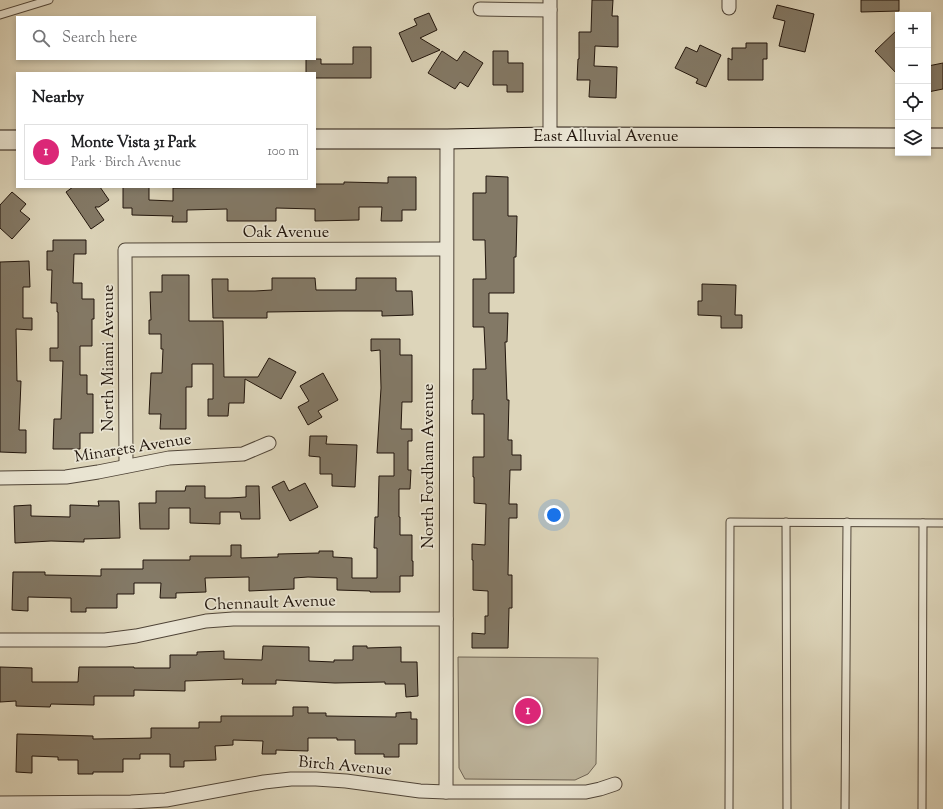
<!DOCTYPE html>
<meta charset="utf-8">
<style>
:root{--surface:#fff;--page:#f6f6f6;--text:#202124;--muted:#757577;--line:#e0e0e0;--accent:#db2777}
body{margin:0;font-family:"Sorts Mill Goudy",serif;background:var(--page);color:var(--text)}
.controls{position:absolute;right:12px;top:12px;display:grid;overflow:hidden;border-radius:0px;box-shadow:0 2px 6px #0003}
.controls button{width:36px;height:36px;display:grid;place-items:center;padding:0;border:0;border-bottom:1px solid var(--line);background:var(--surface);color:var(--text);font:20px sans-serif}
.you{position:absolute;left:554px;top:515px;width:14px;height:14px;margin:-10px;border:3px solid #fff;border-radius:50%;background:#1a73e8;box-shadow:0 0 0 6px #1a73e833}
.badge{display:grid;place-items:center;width:26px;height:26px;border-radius:50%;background:var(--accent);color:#fff;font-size:13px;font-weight:700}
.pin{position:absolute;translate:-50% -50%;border:2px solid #fff;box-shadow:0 1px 4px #0006}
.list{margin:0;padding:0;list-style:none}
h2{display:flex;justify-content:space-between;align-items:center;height:52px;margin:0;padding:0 16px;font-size:17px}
h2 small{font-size:13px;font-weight:400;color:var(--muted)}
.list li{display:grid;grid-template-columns:26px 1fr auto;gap:12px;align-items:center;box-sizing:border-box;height:56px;margin:0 8px 8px;padding:0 8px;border:1px solid var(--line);border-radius:0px}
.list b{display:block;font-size:15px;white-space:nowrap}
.list p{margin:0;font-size:13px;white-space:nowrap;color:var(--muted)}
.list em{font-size:13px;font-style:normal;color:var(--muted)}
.icon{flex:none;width:22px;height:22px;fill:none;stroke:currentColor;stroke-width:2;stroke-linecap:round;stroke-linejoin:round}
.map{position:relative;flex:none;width:943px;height:809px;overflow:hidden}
.search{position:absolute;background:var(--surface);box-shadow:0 2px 6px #0003;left:16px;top:16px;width:300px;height:44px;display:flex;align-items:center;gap:10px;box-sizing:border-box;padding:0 14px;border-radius:0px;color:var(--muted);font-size:15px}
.panel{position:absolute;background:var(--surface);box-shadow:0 2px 6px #0003;left:16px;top:72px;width:300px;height:116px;border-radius:0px}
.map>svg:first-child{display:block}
.green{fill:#bdb49c;stroke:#6f6454}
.building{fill:#837966;stroke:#21150c}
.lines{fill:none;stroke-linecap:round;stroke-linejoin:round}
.lane-casing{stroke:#504538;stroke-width:9}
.street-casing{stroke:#504538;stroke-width:15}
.secondary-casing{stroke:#21150c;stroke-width:21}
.lane{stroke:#e9e4d2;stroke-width:7}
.street{stroke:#e9e4d2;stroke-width:13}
.secondary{stroke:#e9e4d2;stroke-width:19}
.labels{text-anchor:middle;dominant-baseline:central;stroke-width:3.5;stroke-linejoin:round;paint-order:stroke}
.street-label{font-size:16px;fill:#21150c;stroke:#e9e4d2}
</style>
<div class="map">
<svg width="943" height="809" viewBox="0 0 943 809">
<rect width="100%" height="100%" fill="#ddd5ba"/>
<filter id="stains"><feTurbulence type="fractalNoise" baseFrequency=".005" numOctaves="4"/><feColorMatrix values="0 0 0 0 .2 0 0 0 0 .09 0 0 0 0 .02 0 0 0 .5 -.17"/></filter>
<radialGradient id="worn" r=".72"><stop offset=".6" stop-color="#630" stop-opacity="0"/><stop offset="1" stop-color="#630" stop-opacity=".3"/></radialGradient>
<!-- green -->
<polygon class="green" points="458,657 598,658 596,764 588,774 575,780 465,779 459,768"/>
<!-- building -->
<g class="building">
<polygon points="592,0 613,0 612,16 618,16 618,47 595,46 594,66 617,67 616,98 589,97 590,80 577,80 578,59 579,59 579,32 591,32"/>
<polygon points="861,0 899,0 899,11 861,12"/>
<polygon points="777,5 814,14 805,52 779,46 785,21 773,18"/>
<polygon points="429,13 437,30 420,38 440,50 412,62 399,33 417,25 414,19"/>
<polygon points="898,29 898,75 875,51"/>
<polygon points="746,43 767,43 767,59 763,59 763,80 728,80 728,58 732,60 732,48 746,48"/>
<polygon points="700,45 721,55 706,87 696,83 698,79 675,68 686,47 697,52"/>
<polygon points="353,47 371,47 371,78 315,78 315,73 306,73 306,59 321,59 321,64 353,64"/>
<polygon points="442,51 457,61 464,51 483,63 468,87 460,82 455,89 428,73"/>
<polygon points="493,51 508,51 508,63 523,63 523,92 507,92 507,85 493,85"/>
<polygon points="943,63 943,89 928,92 928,66"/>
<polygon points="486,176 508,177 508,216 517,216 516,257 514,257 514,293 489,293 489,313 508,313 507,342 505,342 507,400 509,400 508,440 512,440 512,455 521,455 521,470 510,470 509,504 517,504 517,518 509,518 508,575 512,575 512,608 509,608 508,648 472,648 472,633 485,634 485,616 488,616 488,591 473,590 473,560 472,560 472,544 485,545 486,504 474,503 474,477 473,477 473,457 484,457 484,414 472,414 472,400 473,400 473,369 486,369 484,327 473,327 473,279 486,279 485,240 473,240 473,193 486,193"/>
<polygon points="388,177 416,177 416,210 402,210 402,221 381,221 382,207 359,207 359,220 315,221 315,209 276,208 276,221 227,221 227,209 187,210 187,222 172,222 173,216 132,215 132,208 123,208 123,187 149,187 149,200 173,201 173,188 315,187 315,184 344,184 344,182 388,183"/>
<polygon points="73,187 100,187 109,200 99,207 95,207 104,220 91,229 66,192"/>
<polygon points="12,192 26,204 20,211 30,219 12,239 0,228 0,205"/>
<polygon points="53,240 86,240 86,254 74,254 73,283 82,283 82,299 94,299 94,319 92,319 92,346 80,346 80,375 87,375 87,394 93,394 93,433 80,433 80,449 53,449 54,419 61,419 63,361 50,361 50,348 58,348 58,312 57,312 57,303 51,303 52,270 47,270 47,251 53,251"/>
<polygon points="29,261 30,287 23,287 23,318 32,318 32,330 16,329 17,381 21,381 19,430 26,430 26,453 0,452 0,262"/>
<polygon points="162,275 189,275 189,321 223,321 224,377 258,377 269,358 296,372 281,399 245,379 244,403 229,403 228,416 208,416 208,399 213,399 213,364 192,364 192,387 186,387 186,429 160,429 161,414 149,414 151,373 162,373 163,349 161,349 161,334 149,334 149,320 151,320 150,292 162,292"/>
<polygon points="272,278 315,278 316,290 356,290 356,278 396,278 396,291 412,291 413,315 382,316 382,311 339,311 267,312 267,318 213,318 212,279 228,279 228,291 255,291 272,290"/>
<polygon points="702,284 736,285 735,315 742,315 742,328 721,328 721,316 698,315 698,301 702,301"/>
<polygon points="371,339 400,339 400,355 412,355 412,402 402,402 401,429 412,429 412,441 408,441 408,470 411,470 410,489 399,489 399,517 400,517 400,535 412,535 412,561 413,561 413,576 400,576 400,592 370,592 370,591 337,590 337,578 308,577 294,578 294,589 249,591 249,577 205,578 206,592 176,593 176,598 160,598 161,583 134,583 134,594 117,594 117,608 86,608 86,612 71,612 71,598 28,597 28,611 12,610 13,572 45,572 45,575 101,576 101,569 143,569 143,560 190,560 190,556 231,556 231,545 241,545 241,558 278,557 278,554 319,553 319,551 333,551 333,557 352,558 352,578 377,578 377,548 374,548 375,517 378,517 379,476 394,476 394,453 377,453 381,388 380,350 371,351"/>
<polygon points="323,373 338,400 318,411 322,417 308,425 298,407 309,401 300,386"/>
<polygon points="310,436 327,436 326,444 357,445 355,487 332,486 332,474 320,474 320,457 309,456"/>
<polygon points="284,481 289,491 305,483 318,507 290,521 272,487"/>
<polygon points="186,486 205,486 205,498 230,498 246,497 246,486 259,486 260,519 241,519 240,512 220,512 220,524 190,523 190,508 169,508 169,529 140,529 139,503 156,503 156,491 185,491"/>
<polygon points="98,501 119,501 120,538 84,539 84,542 51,541 15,543 14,506 31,505 31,516 70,517 70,505 99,506"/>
<polygon points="263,646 309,647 309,661 334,662 334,660 353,660 353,646 367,646 367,648 401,647 401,662 417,662 418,696 406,697 405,684 385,684 385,682 335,683 276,680 276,684 242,684 243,679 185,681 185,691 134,690 134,696 94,696 94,705 51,704 50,707 16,706 16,701 0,702 0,667 32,668 32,682 78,682 79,667 134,667 134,668 170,668 170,655 197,655 197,652 224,651 224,659 262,660"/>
<polygon points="293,707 308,707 308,713 326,713 326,716 396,717 396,713 411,712 411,719 417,719 417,744 399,744 399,757 384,757 384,754 355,754 355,740 337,740 337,738 308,738 308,751 276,750 276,754 262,754 263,741 233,740 233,745 215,746 216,760 184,761 184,767 170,767 170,754 140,754 140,759 123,759 123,772 93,772 93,774 78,774 78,760 58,760 58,757 32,756 32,773 16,772 17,734 93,736 93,739 151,738 151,728 199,728 199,722 221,722 221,716 293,716"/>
</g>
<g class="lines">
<!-- lane casing -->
<g class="lane-casing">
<g id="lane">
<polyline points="0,15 49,0"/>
<polyline points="786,522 787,809"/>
<polyline points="729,809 730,522 943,523"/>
<polyline points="845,809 847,522"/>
<polyline points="922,809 923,523"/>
</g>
</g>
<!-- street casing -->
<g class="street-casing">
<g id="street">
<polyline points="729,0 729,8"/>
<polyline points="480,9 550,10"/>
<polyline points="550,137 550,0"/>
<polyline points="126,466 125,250 446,249"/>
<polyline points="0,478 66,477 98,472 169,458 243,454 269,443"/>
<polyline points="0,640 105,640 136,636 206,621 233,619 446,619"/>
<polyline points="446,792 447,139"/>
<polyline points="0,803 131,802 166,800 264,782 291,779 316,779 346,781 420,791 446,792 586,792 600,789 615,784"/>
</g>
</g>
<!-- secondary casing -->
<g class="secondary-casing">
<g id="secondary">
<polyline points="928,138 943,138"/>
<polyline points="315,139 447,139 550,137 898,138"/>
<polyline points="0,140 17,140"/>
</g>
</g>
<!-- lane -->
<use href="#lane" class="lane"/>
<!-- street -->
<use href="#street" class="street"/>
<!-- secondary -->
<use href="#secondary" class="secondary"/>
</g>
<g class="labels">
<!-- street labels -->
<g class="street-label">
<text x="606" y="137">East Alluvial Avenue</text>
<text x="286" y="233">Oak Avenue</text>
<text transform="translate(109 358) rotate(-90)">North Miami Avenue</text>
<text transform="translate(133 449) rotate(-9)">Minarets Avenue</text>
<text transform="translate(429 466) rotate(-90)">North Fordham Avenue</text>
<text transform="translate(270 604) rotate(-2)">Chennault Avenue</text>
<text transform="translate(345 767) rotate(5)">Birch Avenue</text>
</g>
</g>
<rect width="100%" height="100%" filter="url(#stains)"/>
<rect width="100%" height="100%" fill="url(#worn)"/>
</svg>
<div class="controls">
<button>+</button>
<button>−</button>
<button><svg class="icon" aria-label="locate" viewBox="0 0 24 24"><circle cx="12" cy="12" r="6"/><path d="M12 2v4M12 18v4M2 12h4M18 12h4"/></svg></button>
<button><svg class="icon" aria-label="layers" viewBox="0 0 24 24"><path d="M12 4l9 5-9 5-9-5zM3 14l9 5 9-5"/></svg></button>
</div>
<div class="you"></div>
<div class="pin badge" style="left:528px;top:711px">1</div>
<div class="search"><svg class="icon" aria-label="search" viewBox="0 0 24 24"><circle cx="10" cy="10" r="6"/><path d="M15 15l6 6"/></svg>Search here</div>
<section class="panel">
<h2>Nearby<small></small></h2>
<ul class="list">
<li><span class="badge">1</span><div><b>Monte Vista 31 Park</b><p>Park · Birch Avenue</p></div><em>100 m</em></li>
</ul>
</section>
</div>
